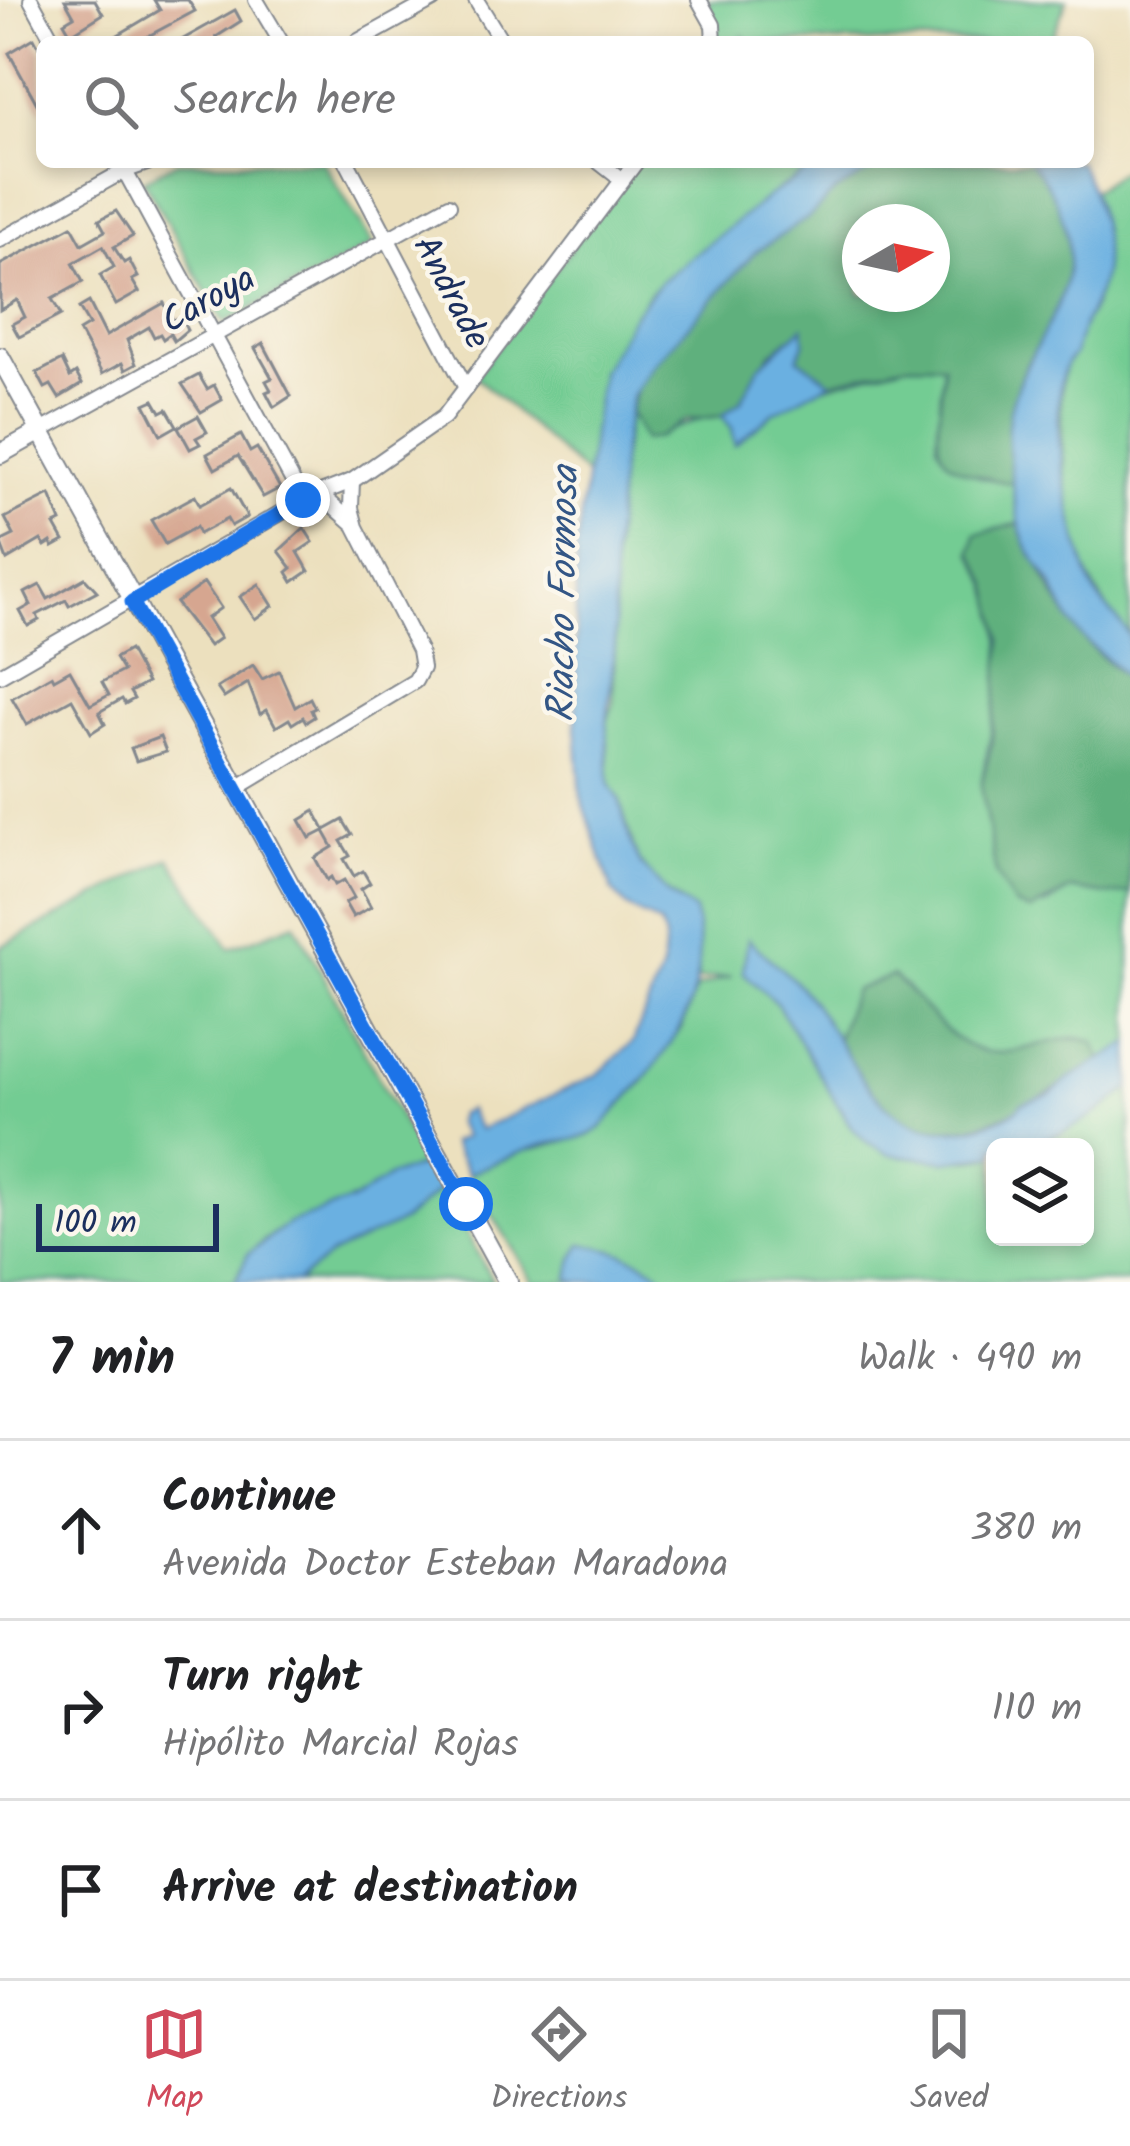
<!DOCTYPE html>
<meta charset="utf-8">
<style>
:root{--surface:#fff;--page:#f2f2f2;--text:#202124;--muted:#757577;--line:#e0e0e0;--accent:#d1495b}
body{margin:0;font-family:Kalam,sans-serif;background:var(--page);color:var(--text)}
.controls{position:absolute;right:36px;bottom:36px;display:grid;overflow:hidden;border-radius:18px;box-shadow:0 6px 18px #0003}
.controls button{width:108px;height:108px;display:grid;place-items:center;padding:0;border:0;border-bottom:3px solid var(--line);background:var(--surface);color:var(--text);font:60px sans-serif}
.compass{position:absolute;left:842px;top:204px;width:108px;height:108px;border-radius:50%;background:var(--surface);box-shadow:0 6px 18px #0003;rotate:81deg}
.scale{position:absolute;left:36px;bottom:30px;width:183px;box-sizing:border-box;padding-left:12px;border:6px solid #1b2f5e;border-top:0;font-size:33px;line-height:42px;white-space:nowrap;color:#1b2f5e;-webkit-text-stroke:9px #fbf7ec;paint-order:stroke}
.stop{position:absolute;width:36px;height:36px;margin:-27px;border:9px solid #1a73e8;border-radius:50%;background:#fff}
.stop.end{background:#1a73e8;border-color:#fff;box-shadow:0 3px 12px #0008}
.list{margin:0;padding:0;list-style:none}
h2{display:flex;justify-content:space-between;align-items:center;height:156px;margin:0;padding:0 48px;font-size:51px}
h2 small{font-size:39px;font-weight:400;color:var(--muted)}
.list li{display:grid;grid-template-columns:78px 1fr auto;gap:36px;align-items:center;box-sizing:border-box;height:180px;padding:0 48px;border-top:3px solid var(--line)}
.list b{display:block;font-size:45px;white-space:nowrap}
.list p{margin:0;font-size:39px;white-space:nowrap;color:var(--muted)}
.list em{font-size:39px;font-style:normal;color:var(--muted)}
.icon{flex:none;width:66px;height:66px;fill:none;stroke:currentColor;stroke-width:2;stroke-linecap:round;stroke-linejoin:round}
.map{position:relative;flex:none;width:1130px;height:1282px;overflow:hidden}
.search{position:absolute;background:var(--surface);box-shadow:0 6px 18px #0003;left:36px;right:36px;top:36px;height:132px;display:flex;align-items:center;gap:30px;box-sizing:border-box;padding:0 42px;border-radius:18px;color:var(--muted);font-size:45px}
.sheet{height:696px;background:var(--surface)}
nav{display:flex;justify-content:space-around;align-items:center;box-sizing:border-box;height:168px;border-top:3px solid var(--line);background:var(--surface);font-size:33px;color:var(--muted)}
nav a{display:grid;justify-items:center;gap:6px}
nav .on{color:var(--accent)}
.map>svg:first-child{display:block}
.green{fill:#73cc93;stroke:#477e78;stroke-width:3}
.forest{fill:#5eb07d;stroke:#3c706e;stroke-width:3;fill-rule:evenodd}
.water{fill:#6bb0e1;stroke:#4370a0;stroke-width:3}
.building{fill:#d6a690}
.lines{fill:none;stroke-linecap:round;stroke-linejoin:round}
.minor-casing{stroke:#84888e;stroke-width:18}
.secondary-casing{stroke:#84888e;stroke-width:22}
.minor{stroke:#fff;stroke-width:14}
.secondary{stroke:#fff;stroke-width:18}
.route{stroke:#1a73e8;stroke-width:15}
.labels{text-anchor:middle;dominant-baseline:central;stroke-width:9;stroke-linejoin:round;paint-order:stroke}
.street-label{font-size:36px;fill:#1b2f5e;stroke:#fbf7ec}
.water-label{font-size:39px;font-style:italic;fill:#335685;stroke:#fbf7ec}
</style>
<div class="map">
<svg width="1130" height="1282" viewBox="0 0 1130 1282">
<rect width="100%" height="100%" fill="#fbf7ec"/>
<filter id="ink" filterUnits="userSpaceOnUse"><feTurbulence type="fractalNoise" baseFrequency=".00833" numOctaves="2"/><feDisplacementMap in="SourceGraphic" scale="24" xChannelSelector="R" yChannelSelector="G"/><feConvolveMatrix kernelMatrix="1 2 1 2 8 2 1 2 1" color-interpolation-filters="sRGB"/></filter>
<filter id="wash" filterUnits="userSpaceOnUse"><feTurbulence type="fractalNoise" baseFrequency=".004" numOctaves="4" result="noise"/><feDisplacementMap in="SourceGraphic" scale="48" xChannelSelector="R" yChannelSelector="G"/><feGaussianBlur stdDeviation="2.7" result="paint"/><feColorMatrix in="noise" values="0 0 0 0 0 0 0 0 0 0 0 0 0 0 0 0 0 1.4 0 .05"/><feComposite in="paint" operator="in"/></filter>
<g filter="url(#wash)">
<rect width="100%" height="100%" fill="#ece0be"/>
<!-- green -->
<g class="green">
<polygon points="708,0 1067,0 1050,42 750,42 741,35 747,42 714,42"/>
<polygon points="177,162 323,162 373,245 224,323 143,180"/>
<polygon points="636,162 851,162 815,169 780,188 650,292 601,372 587,476 475,376"/>
<path d="M 1130,165 L 1130,634 C 1074,582 1065,503 1062,431 C 1061,409 1059,388 1065,366 C 1073,337 1095,311 1101,282 C 1107,255 1101,217 1092,191 Z"/>
<path d="M 908,364 L 943,364 L 937,445 L 980,477 L 1015,484 L 1022,523 L 976,534 L 972,552 C 977,563 985,575 989,586 C 1014,651 992,721 981,785 L 1045,906 L 1071,889 L 1108,895 L 1130,893 L 1130,1043 L 1102,1061 L 1094,1042 C 1071,1033 1061,1040 1040,1047 C 973,1070 943,1033 905,986 L 854,991 L 837,1039 L 812,1001 L 743,972 L 778,1005 L 850,1125 L 901,1156 L 972,1160 L 995,1155 L 995,1237 L 1085,1237 L 1085,1147 L 1027,1147 L 1073,1127 L 1130,1088 L 1130,1282 L 670,1282 L 573,1259 L 569,1277 L 576,1282 L 533,1282 L 468,1174 L 524,1151 L 588,1136 L 600,1128 L 643,1082 L 682,1027 L 696,988 L 732,976 L 698,980 L 694,911 L 657,885 L 637,859 L 619,799 L 609,784 L 607,722 L 613,705 L 615,644 L 613,563 L 621,460 L 630,412 L 644,440 L 704,418 L 722,416 L 732,428 L 735,445 L 773,413 L 812,390 Z"/>
<path d="M 170,858 L 230,948 L 295,923 L 425,1164 C 396,1172 382,1187 357,1198 C 310,1219 253,1227 235,1282 L 0,1282 L 0,947 Z"/>
<polygon points="442,1188 493,1282 296,1282 332,1254 403,1221"/>
</g>
<!-- forest -->
<g class="forest">
<path d="M 886,162 L 1030,162 C 1069,203 1081,267 1054,317 C 1041,342 1023,364 1016,391 C 1007,423 1012,452 1015,484 C 914,465 940,448 943,364 L 908,364 L 831,382 L 798,358 L 804,343 L 803,328 L 770,354 L 741,401 L 722,416 L 686,420 L 659,437 L 644,440 L 630,412 L 639,382 L 651,367 L 755,252 L 809,217 L 835,191 ZM 860,222 L 932,222 L 932,294 L 860,294 Z"/>
<path d="M 1022,523 C 1038,568 1061,615 1094,650 C 1105,663 1120,669 1130,683 L 1130,893 L 1108,895 L 1071,889 L 1030,911 L 1015,905 L 996,875 L 981,785 L 991,747 L 1002,640 L 989,584 L 972,552 L 976,534 Z"/>
<path d="M 892,976 C 920,997 936,1029 967,1045 C 1012,1069 1053,1027 1094,1042 L 1102,1061 C 1034,1100 943,1172 874,1095 C 859,1078 849,1058 837,1039 L 854,990 Z"/>
</g>
<!-- water -->
<g class="water">
<path d="M 821,162 L 886,162 L 835,191 L 809,217 L 755,252 L 651,367 L 632,396 L 622,449 L 613,554 L 615,644 L 607,722 L 609,783 L 619,799 L 631,844 L 641,865 L 669,895 L 694,911 C 712,991 677,1045 624,1102 C 613,1113 605,1127 591,1134 C 577,1141 561,1141 546,1144 C 519,1151 494,1163 468,1174 L 451,1143 L 464,1137 L 456,1123 L 459,1114 L 468,1110 L 479,1130 L 598,1074 L 633,1042 L 662,969 L 665,938 L 660,925 L 627,907 L 612,891 L 581,796 L 576,728 L 576,550 L 601,372 L 632,317 L 660,282 L 768,197 Z"/>
<path d="M 1030,162 L 1079,162 C 1096,197 1111,244 1101,283 C 1094,308 1078,329 1074,355 C 1036,385 1076,551 1094,591 C 1102,608 1122,619 1129,636 C 1130,648 1130,669 1130,683 C 1116,663 1093,650 1077,631 C 1066,617 1059,599 1051,583 C 1043,570 1032,557 1026,544 C 1016,520 1010,471 1008,444 C 1001,357 1094,309 1062,217 C 1055,196 1046,178 1030,162 Z"/>
<polygon points="803,327 804,343 798,358 831,382 773,413 735,445 732,428 722,416 741,401 759,367"/>
<path d="M 748,939 C 767,958 792,975 808,996 C 857,1060 881,1153 983,1125 C 996,1121 1015,1115 1021,1104 L 1050,1095 L 1070,1078 L 1130,1043 L 1130,1088 C 1092,1121 1046,1147 995,1147 L 995,1155 L 945,1161 L 889,1154 L 867,1142 L 850,1125 L 778,1005 L 743,972 Z"/>
<polygon points="431,1163 442,1188 403,1221 332,1254 296,1282 235,1282 248,1254 289,1223 355,1200 391,1175"/>
<path d="M 582,1244 C 617,1249 644,1258 670,1282 L 576,1282 L 569,1278 L 573,1259 Z"/>
</g>
<g id="blocks">
<!-- building -->
<g class="building">
<polygon points="65,0 95,0 103,14 71,34 64,22 74,16"/>
<polygon points="154,0 188,0 195,11 137,42 106,42 160,10"/>
<polygon points="235,10 241,21 216,37 221,42 178,42"/>
<polygon points="34,38 42,53 42,113 9,53"/>
<polygon points="116,211 133,236 114,247 124,263 129,260 138,277 132,280 139,292 116,305 100,275 114,267 103,246 73,263 83,282 52,299 61,315 19,337 12,324 25,317 17,300 0,310 0,265 72,226 82,244 105,231 99,220"/>
<polygon points="89,302 106,336 164,303 173,320 181,318 187,330 174,341 170,334 163,339 160,334 154,337 149,327 127,340 136,364 125,370 122,363 102,374 79,331 89,325 79,308"/>
<polygon points="263,343 291,396 274,407 266,392 271,390 266,381 272,378 255,348"/>
<polygon points="62,360 70,377 76,373 82,384 59,398 51,385 45,388 37,373"/>
<polygon points="199,375 207,389 214,385 222,400 201,412 182,384"/>
<polygon points="154,400 161,412 167,409 177,426 161,435 145,404"/>
<polygon points="198,416 207,432 196,438 200,444 190,449 178,427"/>
<polygon points="241,435 250,452 257,448 280,488 263,497 238,456 215,469 207,454"/>
<polygon points="231,488 247,517 231,526 227,519 199,534 196,527 165,544 151,520 195,496 200,505"/>
<polygon points="50,495 61,522 55,525 64,541 53,547 51,542 45,546 41,540 7,560 0,542 14,535 5,518"/>
<polygon points="304,528 313,542 298,552 309,571 293,582 287,572 292,568 279,551"/>
<polygon points="85,578 97,591 69,606 66,600 37,615 39,620 28,626 20,611 31,605 25,593 40,585 48,599"/>
<polygon points="204,583 221,608 207,618 220,638 209,646 176,603"/>
<polygon points="259,584 273,606 255,619 240,597"/>
<polygon points="129,650 147,683 130,692 134,699 125,704 122,699 99,712 105,724 91,733 72,699 27,724 12,698 52,675 54,679 70,670 90,705 109,695 102,682 123,671 115,658"/>
<polygon points="253,665 262,679 279,671 295,707 310,698 315,708 311,710 314,717 306,722 303,717 292,724 289,719 276,727 267,710 260,714 248,683 224,698 217,688"/>
<polygon points="160,737 166,752 136,761 131,748"/>
<polygon points="315,811 325,830 343,820 352,835 341,841 350,856 344,859 354,876 363,871 370,883 361,889 371,907 353,917 345,903 354,898 344,880 335,885 331,877 327,880 315,858 333,847 324,831 310,838 300,820"/>
</g>
</g>
</g>
<g filter="url(#ink)">
<use href="#blocks" fill-opacity="0" stroke="#84888e" stroke-width="3"/>
<g class="lines">
<!-- minor casing -->
<g class="minor-casing">
<g id="minor">
<polyline points="31,0 54,42"/>
<polyline points="256,0 281,42"/>
<polyline points="476,0 502,42"/>
<polyline points="699,0 713,25 714,42"/>
<polyline points="357,42 433,0"/>
<polyline points="120,162 303,500"/>
<polyline points="347,162 466,388"/>
<polyline points="599,162 622,180"/>
<polyline points="0,240 124,171 150,162"/>
<polyline points="41,431 449,205"/>
<polyline points="320,494 353,523"/>
<polyline points="0,675 303,500 352,481 444,417 636,162"/>
<polyline points="237,788 415,681 422,668 419,650 356,527 351,508 352,481"/>
</g>
</g>
<!-- secondary casing -->
<g class="secondary-casing">
<g id="secondary">
<polyline points="0,357 508,1282"/>
<polyline points="0,454 41,431"/>
</g>
</g>
<!-- minor -->
<use href="#minor" class="minor"/>
<!-- secondary -->
<use href="#secondary" class="secondary"/>
</g>
</g>
<g class="lines" filter="url(#ink)">
<!-- route -->
<polyline class="route" points="303,500 132,602 466,1204"/>
</g>
<g class="labels">
<!-- street labels -->
<g class="street-label">
<text transform="translate(450 293) rotate(62)">Andrade</text>
<text transform="translate(209 301) rotate(-29)">Caroya</text>
</g>
<!-- water labels -->
<g class="water-label">
<text transform="translate(565 594) rotate(-89)">Riacho Formosa</text>
</g>
</g>
</svg>
<div class="controls">
<button><svg class="icon" aria-label="layers" viewBox="0 0 24 24"><path d="M12 4l9 5-9 5-9-5zM3 14l9 5 9-5"/></svg></button>
</div>
<svg class="compass" viewBox="-18 -18 36 36"><path d="M0-13l5 13h-10z" fill="#e53935"/><path d="M0 13l5-13h-10z" fill="#757577"/></svg>
<div class="scale">100 m</div>
<div class="stop" style="left:466px;top:1204px"></div>
<div class="stop end" style="left:303px;top:500px"></div>
<div class="search"><svg class="icon" aria-label="search" viewBox="0 0 24 24"><circle cx="10" cy="10" r="6"/><path d="M15 15l6 6"/></svg>Search here</div>
</div>
<section class="sheet">
<h2>7 min<small>Walk · 490 m</small></h2>
<ul class="list">
<li><svg class="icon" aria-label="ahead" viewBox="0 0 24 24"><path d="M12 20V5M6 11l6-6 6 6"/></svg><div><b>Continue</b><p>Avenida Doctor Esteban Maradona</p></div><em>380 m</em></li>
<li><svg class="icon" aria-label="right" viewBox="0 0 24 24"><path d="M7 20v-9h11M14 6l5 5-5 5"/></svg><div><b>Turn right</b><p>Hipólito Marcial Rojas</p></div><em>110 m</em></li>
<li><svg class="icon" aria-label="arrive" viewBox="0 0 24 24"><path d="M6 21V4h12l-3 4 3 4H6"/></svg><div><b>Arrive at destination</b></div></li>
</ul>
</section>
<nav>
<a class="on"><svg class="icon" aria-label="map" viewBox="0 0 24 24"><path d="M3 6l6-2 6 2 6-2v14l-6 2-6-2-6 2zM9 4v14M15 6v14"/></svg>Map</a>
<a><svg class="icon" aria-label="directions" viewBox="0 0 24 24"><path d="M12 3l9 9-9 9-9-9zM9 14v-3h6M13 9l2 2-2 2"/></svg>Directions</a>
<a><svg class="icon" aria-label="saved" viewBox="0 0 24 24"><path d="M7 4h10v16l-5-4-5 4z"/></svg>Saved</a>
</nav>
